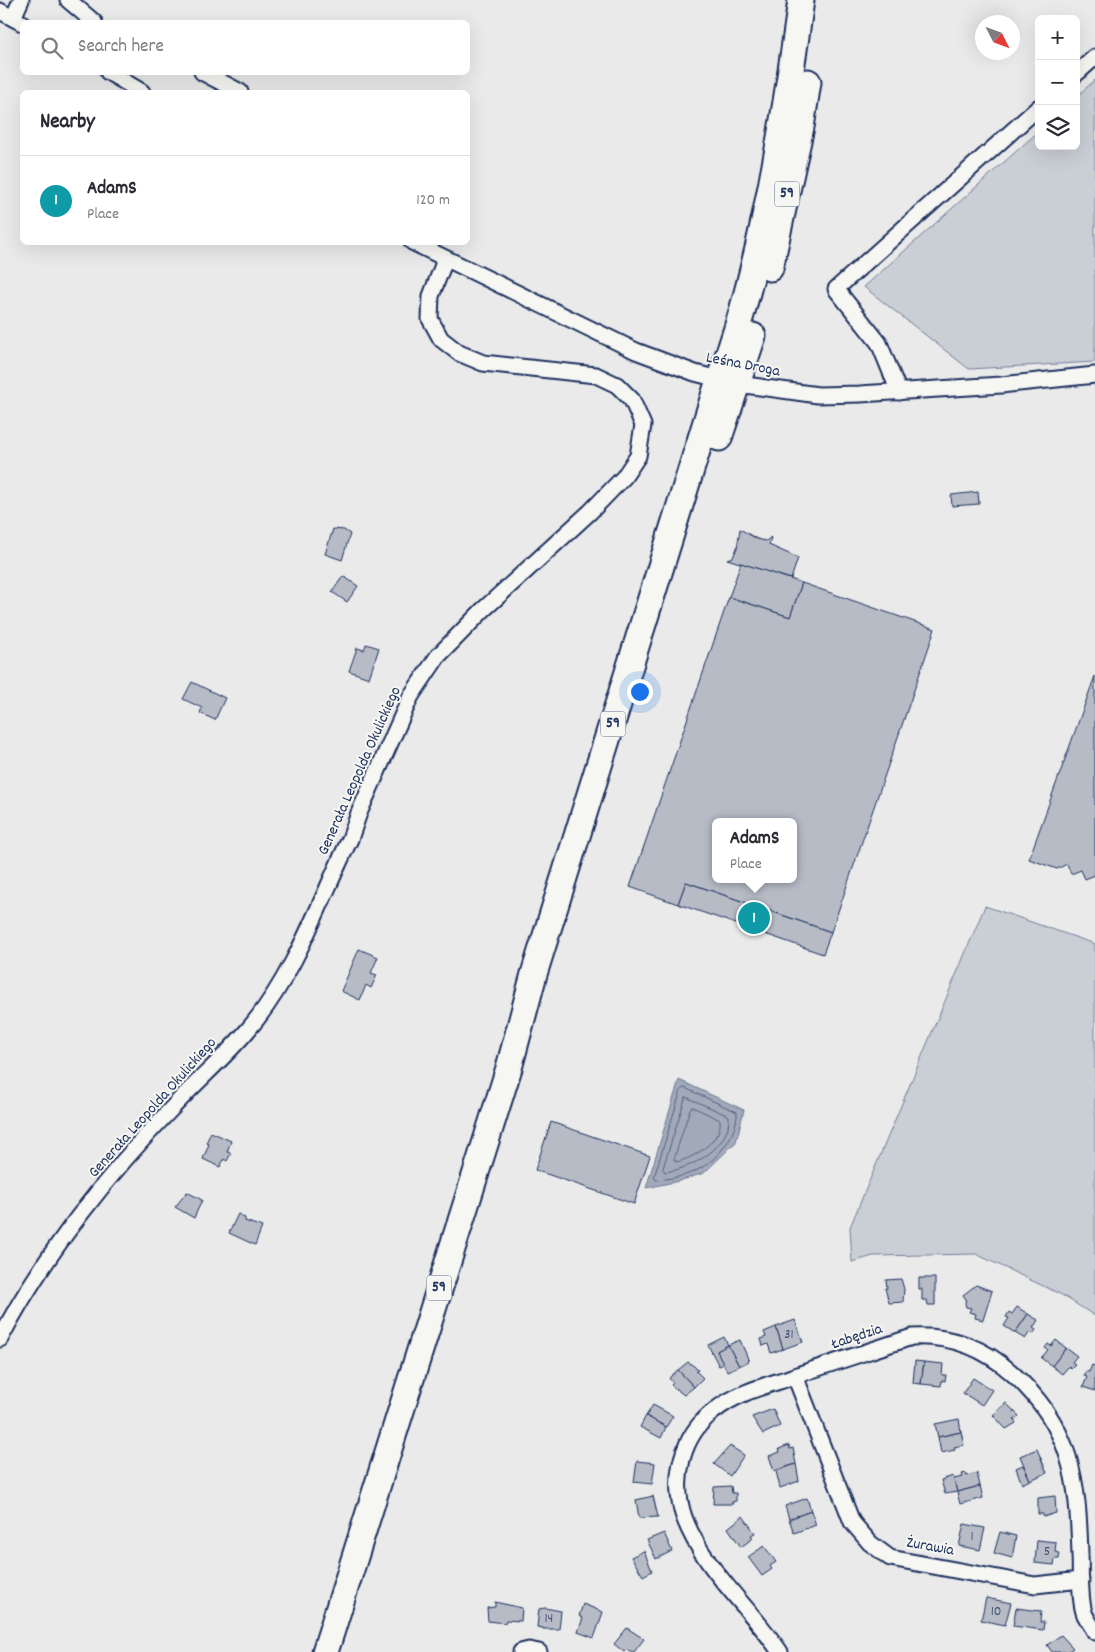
<!DOCTYPE html>
<meta charset="utf-8">
<style>
:root{--surface:#fff;--page:#f7f7f7;--text:#2b2b33;--muted:#7c7c81;--line:#e1e1e2;--accent:#1a73e8}
body{margin:0;font-family:Dekko,sans-serif;background:var(--page);color:var(--text)}
.controls{position:absolute;right:15px;top:15px;display:grid;overflow:hidden;border-radius:8px;box-shadow:0 5px 20px #0002}
.controls button{width:45px;height:45px;display:grid;place-items:center;padding:0;border:0;border-bottom:1px solid var(--line);background:var(--surface);color:var(--text);font:25px sans-serif}
.compass{position:absolute;left:975px;top:15px;width:45px;height:45px;border-radius:50%;background:var(--surface);box-shadow:0 5px 20px #0002;rotate:132deg}
.you{position:absolute;left:639px;top:691px;width:18px;height:18px;margin:-12px;border:4px solid #fff;border-radius:50%;background:#1a73e8;box-shadow:0 0 0 8px #1a73e833}
.badge{display:grid;place-items:center;width:32px;height:32px;border-radius:50%;background:var(--accent);color:#fff;font-size:16px;font-weight:700}
.pin{position:absolute;translate:-50% -50%;border:2px solid #fff;box-shadow:0 1px 5px #0006}
.popup{position:absolute;left:712px;top:818px;width:85px;height:65px;box-sizing:border-box;display:grid;place-content:center;border-radius:8px;background:var(--surface);filter:drop-shadow(0 1px 4px #0005);font-size:16px;white-space:nowrap;color:var(--muted)}
.popup b{font-size:19px;color:var(--text)}
.popup::after{content:'';position:absolute;left:50%;top:100%;margin-left:-10px;border:10px solid transparent;border-top-color:var(--surface)}
.list{margin:0;padding:0;list-style:none}
h2{display:flex;justify-content:space-between;align-items:center;height:65px;margin:0;padding:0 20px;font-size:21px}
h2 small{font-size:16px;font-weight:400;color:var(--muted)}
.list li{display:grid;grid-template-columns:32px 1fr auto;gap:15px;align-items:center;box-sizing:border-box;height:90px;padding:0 20px;border-top:1px solid var(--line)}
.list b{display:block;font-size:19px;white-space:nowrap}
.list p{margin:0;font-size:16px;white-space:nowrap;color:var(--muted)}
.list em{font-size:16px;font-style:normal;color:var(--muted)}
.icon{flex:none;width:28px;height:28px;fill:none;stroke:currentColor;stroke-width:2;stroke-linecap:round;stroke-linejoin:round}
.map{position:relative;flex:none;width:1095px;height:1652px;overflow:hidden}
.search{position:absolute;background:var(--surface);box-shadow:0 5px 20px #0002;left:20px;top:20px;width:450px;height:55px;display:flex;align-items:center;gap:12px;box-sizing:border-box;padding:0 18px;border-radius:8px;color:var(--muted);font-size:19px}
.panel{position:absolute;background:var(--surface);box-shadow:0 5px 20px #0002;left:20px;top:90px;width:450px;height:155px;border-radius:8px}
.map>svg:first-child{display:block}
.green{fill:#caced5;stroke:#727e9a}
.water{fill:#a2aaba;stroke:#6c7995}
.lines{fill:none;stroke-linecap:round;stroke-linejoin:round}
.shore{stroke:#516083;stroke-width:1}
.building{fill:#b6bbc6;stroke:#1b2f5e;fill-rule:evenodd}
.street-casing{stroke:#1b2f5e;stroke-width:19}
.primary-casing{stroke:#1b2f5e;stroke-width:29}
.street{stroke:#f6f6f2;stroke-width:15}
.primary{stroke:#f6f6f2;stroke-width:25}
.labels{text-anchor:middle;dominant-baseline:central;stroke-width:4;stroke-linejoin:round;paint-order:stroke}
.number-label{font-size:14px;fill:#425278}
.shield{fill:#f6f6f2;stroke:#5d6b8a;stroke-width:1}
.shield-label{font-size:15px;font-weight:bold;fill:#1b2f5e}
.street-label{font-size:16px;fill:#1b2f5e;stroke:#f6f6f2}
</style>
<div class="map">
<svg width="1095" height="1652" viewBox="0 0 1095 1652">
<rect width="100%" height="100%" fill="#e9eae9"/>
<filter id="ink" filterUnits="userSpaceOnUse"><feTurbulence type="fractalNoise" baseFrequency=".02" numOctaves="2"/><feDisplacementMap in="SourceGraphic" scale="10" xChannelSelector="R" yChannelSelector="G"/><feConvolveMatrix kernelMatrix="1 2 1 2 8 2 1 2 1" color-interpolation-filters="sRGB"/></filter>
<g filter="url(#ink)">
<!-- green -->
<g class="green">
<polygon points="1095,80 1095,362 969,369 864,287 1039,131 1039,146 1076,146 1076,97"/>
<polygon points="985,906 1095,944 1095,1316 1062,1295 976,1254 873,1256 852,1262 850,1227"/>
</g>
<!-- water -->
<polygon class="water" points="679,1080 744,1110 736,1142 704,1173 679,1181 646,1188"/>
<g class="lines">
<!-- shore -->
<g class="shore">
<path d="M 685,1088 L 737,1112 C 738,1133 719,1158 701,1168 C 688,1176 670,1179 656,1180 L 654,1177 L 681,1090 Z"/>
<path d="M 686,1097 L 729,1116 C 731,1147 692,1169 665,1172 L 663,1169 Z"/>
<path d="M 693,1107 L 720,1120 C 723,1140 693,1159 676,1162 L 674,1159 L 690,1109 Z"/>
</g>
</g>
<!-- building -->
<g class="building">
<polygon points="978,492 979,504 952,506 951,495"/>
<polygon points="333,529 344,530 350,534 342,560 325,554"/>
<polygon points="740,529 757,539 766,541 771,537 769,545 798,558 791,579 727,559 733,557 737,548"/>
<polygon points="741,563 802,583 790,617 729,597"/>
<polygon points="343,576 358,586 347,602 332,592"/>
<path d="M 802,583 L 935,629 L 831,932 L 686,882 L 678,904 L 630,887 L 729,597 L 790,617 ZM 715,822 L 793,822 L 793,879 L 715,879 Z"/>
<polygon points="366,644 379,648 369,678 349,671 357,648 364,650"/>
<polygon points="1095,676 1095,875 1085,879 1081,870 1071,874 1067,864 1057,869 1029,859"/>
<polygon points="192,682 225,698 215,720 200,713 202,708 183,699"/>
<polygon points="686,882 831,932 823,954 678,904"/>
<polygon points="359,949 378,957 371,973 377,975 371,988 366,985 360,1000 341,991"/>
<polygon points="551,1122 650,1156 634,1204 535,1170"/>
<polygon points="211,1132 231,1141 227,1152 231,1153 227,1161 224,1159 220,1167 203,1159 209,1144 206,1143"/>
<polygon points="187,1192 202,1200 194,1218 175,1207"/>
<polygon points="238,1214 245,1218 245,1221 262,1227 255,1245 229,1233"/>
<polygon points="919,1278 935,1278 935,1305 928,1305 927,1300 922,1300 922,1289 919,1289"/>
<polygon points="901,1279 904,1289 903,1302 889,1303 885,1288 887,1288 886,1280"/>
<polygon points="976,1285 992,1291 983,1320 975,1318 976,1314 969,1312 971,1308 966,1307 965,1303 966,1299 963,1295"/>
<polygon points="1017,1307 1028,1314 1015,1333 1004,1326 1009,1318 1006,1317 1009,1312 1012,1314"/>
<polygon points="1028,1314 1038,1320 1033,1328 1036,1330 1033,1334 1030,1332 1025,1339 1015,1333"/>
<polygon points="795,1320 803,1342 783,1349 776,1327"/>
<polygon points="776,1327 783,1349 771,1353 768,1344 763,1346 761,1339 766,1337 764,1332"/>
<polygon points="724,1337 728,1345 717,1351 724,1364 719,1366 708,1345"/>
<polygon points="740,1340 749,1361 739,1366 728,1345"/>
<polygon points="1056,1340 1066,1348 1052,1366 1041,1358 1048,1350 1045,1348 1048,1344 1051,1346"/>
<polygon points="728,1345 739,1366 727,1371 717,1351"/>
<polygon points="1066,1348 1077,1356 1072,1362 1075,1364 1071,1368 1069,1366 1062,1374 1052,1366"/>
<polygon points="915,1361 924,1362 921,1384 913,1383"/>
<polygon points="688,1362 698,1369 696,1371 703,1378 694,1387 678,1370"/>
<polygon points="924,1362 943,1364 942,1375 946,1375 945,1381 942,1380 941,1386 921,1384"/>
<polygon points="1092,1365 1095,1366 1095,1391 1083,1387 1087,1377 1084,1376 1086,1371 1089,1372"/>
<polygon points="678,1370 694,1387 684,1395 671,1385 673,1383 669,1378"/>
<polygon points="973,1378 992,1390 982,1405 963,1393"/>
<polygon points="1006,1403 1019,1416 1014,1420 1016,1423 1006,1429 993,1415"/>
<polygon points="653,1405 673,1416 666,1427 646,1416"/>
<polygon points="773,1409 780,1426 763,1434 752,1417"/>
<polygon points="646,1416 666,1427 661,1438 640,1427"/>
<polygon points="959,1419 961,1432 938,1437 935,1424"/>
<polygon points="961,1432 964,1445 954,1447 955,1450 941,1453 938,1437"/>
<polygon points="789,1445 790,1449 793,1448 796,1464 774,1471 769,1456 780,1452 779,1449"/>
<polygon points="730,1446 744,1455 730,1476 714,1464"/>
<polygon points="1037,1449 1047,1473 1030,1480 1020,1456"/>
<polygon points="637,1461 655,1463 652,1484 634,1482"/>
<polygon points="796,1464 799,1481 780,1488 776,1471"/>
<polygon points="1023,1465 1030,1480 1022,1484 1016,1468"/>
<polygon points="966,1473 967,1476 977,1473 980,1486 957,1492 953,1479 963,1477 962,1474"/>
<polygon points="953,1476 957,1492 945,1494 941,1480"/>
<polygon points="731,1486 732,1493 736,1493 736,1501 732,1502 733,1504 713,1504 714,1487"/>
<polygon points="980,1486 983,1498 960,1504 957,1492"/>
<polygon points="653,1496 658,1517 639,1518 636,1500"/>
<polygon points="1055,1496 1056,1513 1043,1517 1043,1514 1038,1514 1038,1498"/>
<polygon points="807,1498 811,1511 789,1519 785,1506"/>
<polygon points="811,1511 816,1525 794,1533 789,1519"/>
<polygon points="743,1516 755,1533 751,1535 753,1538 741,1547 728,1528"/>
<polygon points="964,1524 985,1528 980,1550 959,1546"/>
<polygon points="1000,1532 1016,1536 1012,1558 994,1553"/>
<polygon points="664,1533 672,1551 656,1559 647,1540"/>
<polygon points="1037,1540 1056,1542 1055,1552 1060,1553 1059,1559 1055,1559 1054,1565 1035,1563"/>
<polygon points="764,1546 776,1562 770,1566 772,1569 762,1576 748,1557"/>
<polygon points="644,1551 652,1571 643,1576 631,1557"/>
<polygon points="986,1598 1011,1603 1005,1625 981,1620"/>
<polygon points="495,1602 522,1608 521,1621 506,1620 505,1623 488,1621 487,1608 495,1607"/>
<polygon points="583,1604 603,1612 594,1638 578,1632 583,1618 579,1616"/>
<polygon points="545,1608 561,1611 559,1629 543,1629 543,1628 537,1627 539,1609"/>
<polygon points="1016,1608 1041,1611 1040,1622 1044,1622 1043,1630 1013,1626"/>
<polygon points="627,1628 644,1639 634,1652 626,1650 624,1652 614,1644"/>
<polygon points="1061,1635 1073,1648 1067,1652 1052,1652 1047,1645"/>
</g>
<g class="lines">
<!-- street casing -->
<g class="street-casing">
<g id="street">
<polyline points="68,0 94,22"/>
<polyline points="0,11 22,23"/>
<polyline points="13,18 21,0"/>
<polyline points="108,72 142,92"/>
<polyline points="202,72 240,92"/>
<polyline points="1076,74 1095,57"/>
<polyline points="412,242 636,351 695,373 738,384 818,395 860,394 1001,385 1095,375"/>
<polyline points="899,392 879,343 836,289 1039,107"/>
<path d="M 0,1339 C 43,1256 108,1174 173,1107 C 197,1081 224,1058 247,1031 C 294,977 319,903 350,839 L 359,813 L 411,696 L 438,656 L 483,610 L 590,512 L 624,477 L 638,456 L 643,425 L 632,400 L 617,385 L 596,375 L 483,363 L 459,353 L 441,339 L 430,319 L 431,296 L 445,260"/>
<polyline points="795,1376 852,1522 870,1543 890,1558 1035,1585 1081,1580"/>
<polyline points="521,1652 529,1650 539,1652"/>
<path d="M 780,1652 C 750,1607 703,1569 684,1517 C 671,1479 682,1435 714,1411 C 735,1394 761,1387 786,1379 C 828,1364 870,1351 912,1337 C 951,1335 983,1347 1012,1373 C 1072,1426 1078,1480 1080,1555 C 1081,1571 1079,1601 1085,1615 C 1088,1621 1092,1626 1095,1632"/>
</g>
</g>
<!-- primary casing -->
<g class="primary-casing">
<g id="primary">
<polyline points="770,268 801,127 808,82"/>
<polyline points="719,438 753,336"/>
<path d="M 325,1652 L 509,1068 L 534,974 L 719,380 C 737,335 748,291 759,244 C 777,164 790,82 801,0"/>
</g>
</g>
<!-- street -->
<use href="#street" class="street"/>
<!-- primary -->
<use href="#primary" class="primary"/>
</g>
</g>
<g class="labels">
<!-- number labels -->
<g class="number-label">
<text x="789" y="1335">31</text>
<text x="972" y="1537">1</text>
<text x="1047" y="1552">5</text>
<text x="996" y="1612">10</text>
<text x="549" y="1619">14</text>
</g>
<!-- shield labels -->
<g class="shield">
<rect x="774.5" y="181.5" width="25" height="25" rx="4"/>
<rect x="600.5" y="711.5" width="25" height="25" rx="4"/>
<rect x="426.5" y="1275.5" width="25" height="25" rx="4"/>
</g>
<g class="shield-label">
<text x="787" y="194">59</text>
<text x="613" y="724">59</text>
<text x="439" y="1288">59</text>
</g>
<!-- street labels -->
<g class="street-label">
<text transform="translate(743 365) rotate(11)">Leśna Droga</text>
<text transform="translate(360 771) rotate(-66)">Generała Leopolda Okulickiego</text>
<text transform="translate(153 1108) rotate(-48)">Generała Leopolda Okulickiego</text>
<text transform="translate(857 1337) rotate(-18)">Łabędzia</text>
<text transform="translate(930 1547) rotate(10)">Żurawia</text>
</g>
</g>
</svg>
<div class="controls">
<button>+</button>
<button>−</button>
<button><svg class="icon" aria-label="layers" viewBox="0 0 24 24"><path d="M12 4l9 5-9 5-9-5zM3 14l9 5 9-5"/></svg></button>
</div>
<svg class="compass" viewBox="-18 -18 36 36"><path d="M0-13l5 13h-10z" fill="#e53935"/><path d="M0 13l5-13h-10z" fill="#7c7c81"/></svg>
<div class="you"></div>
<div class="pin badge" style="left:754px;top:918px;background:#0f9aa8">1</div>
<div class="popup"><b>AdamS</b>Place</div>
<div class="search"><svg class="icon" aria-label="search" viewBox="0 0 24 24"><circle cx="10" cy="10" r="6"/><path d="M15 15l6 6"/></svg>Search here</div>
<section class="panel">
<h2>Nearby<small></small></h2>
<ul class="list">
<li><span class="badge" style="background:#0f9aa8">1</span><div><b>AdamS</b><p>Place</p></div><em>120 m</em></li>
</ul>
</section>
</div>
